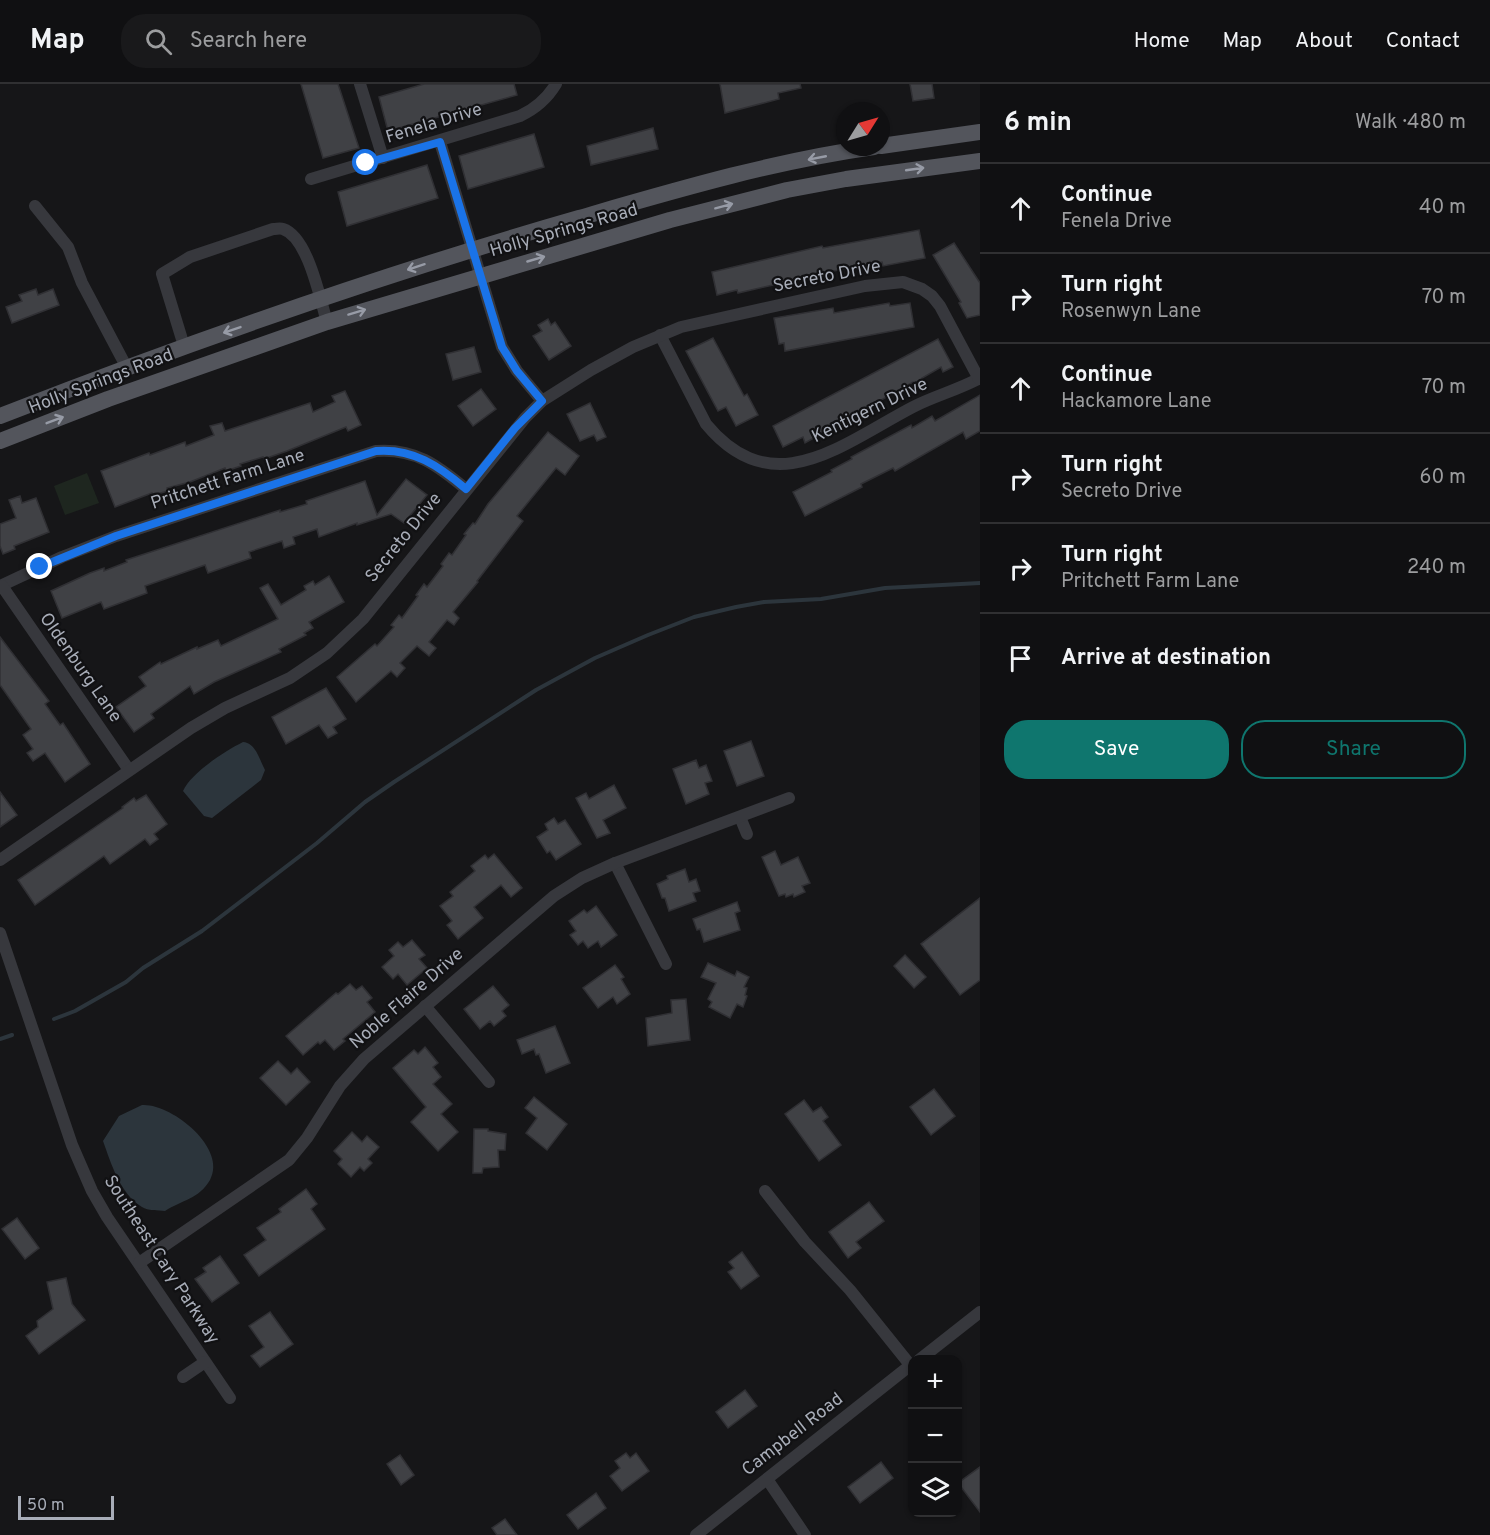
<!DOCTYPE html>
<meta charset="utf-8">
<style>
:root{--surface:#101012;--page:#19191b;--text:#f1f3f6;--muted:#9c9d9f;--line:#303032;--accent:#0f766e}
body{margin:0;font-family:Overpass,sans-serif;background:var(--page);color:var(--text)}
.controls{position:absolute;right:18px;bottom:18px;display:grid;overflow:hidden;border-radius:12px;box-shadow:0 2px 4px #0004}
.controls button{width:54px;height:54px;display:grid;place-items:center;padding:0;border:0;border-bottom:2px solid var(--line);background:var(--surface);color:var(--text);font:30px sans-serif}
.compass{position:absolute;left:836px;top:18px;width:54px;height:54px;border-radius:50%;background:var(--surface);box-shadow:0 2px 4px #0004;rotate:53deg}
.scale{position:absolute;left:18px;bottom:15px;width:96px;box-sizing:border-box;padding-left:6px;border:3px solid #a8adb8;border-top:0;font-size:16px;line-height:21px;white-space:nowrap;color:#a8adb8;-webkit-text-stroke:4px #111113;paint-order:stroke}
.stop{position:absolute;width:18px;height:18px;margin:-14px;border:4px solid #1a73e8;border-radius:50%;background:#fff}
.stop.end{background:#1a73e8;border-color:#fff;box-shadow:0 2px 6px #0008}
.list{margin:0;padding:0;list-style:none}
h2{display:flex;justify-content:space-between;align-items:center;height:78px;margin:0;padding:0 24px;font-size:26px}
h2 small{font-size:20px;font-weight:400;color:var(--muted)}
.list li{display:grid;grid-template-columns:39px 1fr auto;gap:18px;align-items:center;box-sizing:border-box;height:90px;padding:0 24px;border-top:2px solid var(--line)}
.list b{display:block;font-size:22px;white-space:nowrap}
.list p{margin:0;font-size:20px;white-space:nowrap;color:var(--muted)}
.list em{font-size:20px;font-style:normal;color:var(--muted)}
.actions{display:flex;gap:12px;padding:18px 24px}
.actions a{flex:1;padding:14px 0;border:2px solid var(--accent);border-radius:24px;text-align:center;font-size:21px;color:var(--accent)}
.actions .main{background:var(--accent);color:#fff}
.icon{flex:none;width:33px;height:33px;fill:none;stroke:currentColor;stroke-width:2;stroke-linecap:round;stroke-linejoin:round}
.map{position:relative;flex:none;width:980px;height:1451px;overflow:hidden}
header{display:flex;align-items:center;gap:36px;box-sizing:border-box;height:84px;padding:0 30px;background:var(--surface);border-bottom:2px solid var(--line)}
header strong{font-size:28px}
nav{display:flex;gap:33px;margin-inline-start:auto;font-size:21px}
.search{width:420px;height:54px;background:var(--page);display:flex;align-items:center;gap:15px;box-sizing:border-box;padding:0 21px;border-radius:24px;color:var(--muted);font-size:22px}
main{display:flex}
aside{flex:1;background:var(--surface)}
.map>svg:first-child{display:block}
.green{fill:#1e261f}
.water{fill:#2c353c}
.lines{fill:none;stroke-linecap:round;stroke-linejoin:round}
.stream{stroke:#2c353c;stroke-width:4}
.building{fill:#404145;stroke:#303034;stroke-width:1.5}
.minor{stroke:#37383d;stroke-width:12}
.major{stroke:#53555c;stroke-width:16}
.oneway{stroke:#979ba6}
.route{stroke:#1a73e8;stroke-width:8}
.labels{text-anchor:middle;dominant-baseline:central;stroke-width:4.5;stroke-linejoin:round;paint-order:stroke}
.street-label{font-size:18px;fill:#a8adb8;stroke:#111113}
</style>
<header>
<strong>Map</strong>
<div class="search"><svg class="icon" aria-label="search" viewBox="0 0 24 24"><circle cx="10" cy="10" r="6"/><path d="M15 15l6 6"/></svg>Search here</div>
<nav><a>Home</a><a>Map</a><a>About</a><a>Contact</a></nav>
</header>
<main>
<div class="map">
<svg width="980" height="1451" viewBox="0 0 980 1451">
<rect width="100%" height="100%" fill="#161618"/>
<!-- green -->
<polygon class="green" points="87,389 99,419 65,431 54,402"/>
<!-- water -->
<g class="water">
<path d="M 243,658 C 256,659 259,675 265,686 L 261,696 L 212,734 L 204,732 L 183,707 C 191,689 225,667 243,658 Z"/>
<path d="M 142,1021 C 171,1019 228,1064 210,1096 C 199,1115 182,1116 165,1127 C 158,1126 148,1127 142,1123 C 120,1110 111,1079 103,1057 L 119,1032 Z"/>
</g>
<g class="lines">
<!-- stream -->
<g class="stream">
<polyline points="54,935 75,927 126,898 143,884 202,847 317,759 365,718 394,698 536,606 595,574 648,551 694,533 736,523 764,518 821,515 885,504 980,499"/>
<polyline points="0,955 12,951"/>
</g>
</g>
<!-- building -->
<g class="building">
<polygon points="301,0 338,0 359,64 323,74"/>
<polygon points="424,0 514,0 517,11 388,47 379,13"/>
<polygon points="720,0 800,0 801,4 778,9 779,15 725,29"/>
<polygon points="910,0 932,0 934,14 913,17"/>
<polygon points="653,44 658,65 591,81 587,62"/>
<polygon points="534,50 544,83 468,105 459,72"/>
<polygon points="427,81 438,114 347,142 338,108"/>
<polygon points="919,146 925,174 883,182 882,178 828,188 829,191 805,196 782,200 782,199 738,209 737,206 717,211 712,188 822,162 823,164"/>
<polygon points="954,159 980,199 980,231 967,234 959,219 961,218 933,171"/>
<polygon points="36,205 38,211 53,205 59,221 12,239 6,223 22,217 19,211"/>
<polygon points="889,219 890,222 910,219 914,243 785,267 784,259 779,260 774,234 833,224 834,229"/>
<polygon points="548,235 551,241 555,238 571,262 549,276 533,252 542,247 538,241"/>
<polygon points="713,254 744,312 747,310 758,331 736,342 726,323 718,327 686,267"/>
<polygon points="938,255 953,283 943,288 941,283 922,294 923,296 914,301 913,298 805,359 803,353 783,363 773,342"/>
<polygon points="474,263 481,288 453,296 446,270"/>
<polygon points="481,305 496,325 473,342 458,322"/>
<polygon points="345,307 361,341 348,347 346,343 287,367 264,375 263,373 240,380 241,382 226,387 225,384 190,398 167,404 168,407 153,411 152,409 115,423 101,387 149,369 150,371 185,358 186,362 214,351 210,342 222,339 225,347 310,319 313,328 335,318 332,312"/>
<polygon points="980,311 980,347 966,355 963,348 895,387 893,384 861,400 862,403 805,432 793,408 832,388 831,386 852,375 851,373 911,341 912,344 932,332 935,337"/>
<polygon points="590,319 606,353 597,357 594,351 580,357 567,330"/>
<polygon points="548,348 579,372 565,391 556,384 517,432 523,437 477,497 478,498 453,528 459,534 454,541 447,536 429,558 436,564 429,572 417,562 400,579 405,584 397,593 391,587 356,618 337,593 375,560 377,562 394,543 391,541 399,531 402,534 418,512 416,511 424,500 427,503 443,482 441,480 449,469 452,471 466,451 464,450 473,439 475,440 488,420"/>
<polygon points="406,395 427,411 404,439 391,430 357,441 357,439 319,453 317,445 293,453 295,460 284,464 282,457 249,468 251,474 208,489 205,481 145,502 147,509 104,525 101,518 62,534 51,507 90,489 104,484 104,487 127,478 126,476 280,426 280,428 307,420 306,417 365,397 377,431"/>
<polygon points="20,412 22,419 36,414 49,448 14,462 15,465 3,470 0,462 0,440 16,434 9,416"/>
<polygon points="329,492 344,518 309,538 313,544 304,549 306,551 279,565 281,568 214,598 194,610 190,602 151,630 154,634 134,648 116,623 146,602 139,593 160,578 161,580 197,563 197,565 218,556 221,562 278,535 260,504 268,500 281,521 306,506 304,502 313,497 315,501"/>
<polygon points="0,553 49,617 45,620 60,641 63,639 90,680 65,698 45,669 33,677 27,669 33,665 23,651 31,645 0,601"/>
<polygon points="326,604 346,635 333,643 337,649 328,654 319,641 286,660 272,633"/>
<polygon points="751,657 764,692 737,702 724,667"/>
<polygon points="696,676 699,684 706,681 712,697 705,699 709,710 686,720 673,685"/>
<polygon points="614,701 626,724 603,736 610,749 597,754 576,714 586,709 589,715"/>
<polygon points="0,708 17,731 0,743"/>
<polygon points="146,711 167,740 154,750 158,755 150,761 145,755 110,780 104,772 35,821 18,796 123,724 122,723 134,714 136,717"/>
<polygon points="554,734 558,740 565,736 581,760 556,776 550,767 547,769 537,753 548,746 545,740"/>
<polygon points="775,767 781,781 798,773 810,799 802,802 805,808 794,813 793,810 786,813 785,810 779,812 762,773"/>
<polygon points="494,770 522,804 511,813 501,801 474,823 483,834 458,855 447,841 452,837 440,822 453,812 450,808 475,787 471,782 485,771 488,775"/>
<polygon points="685,785 689,798 696,795 700,807 693,809 696,817 669,827 665,814 662,814 657,800 668,795 667,792"/>
<polygon points="980,814 980,896 960,911 921,860"/>
<polygon points="737,818 740,827 735,829 740,846 704,858 700,845 697,846 693,835"/>
<polygon points="596,822 617,851 601,863 598,857 588,864 583,857 578,861 570,851 576,847 569,837 584,826 587,829"/>
<polygon points="412,856 425,871 419,875 427,884 407,901 398,890 393,895 382,883 394,872 389,866 398,858 403,863"/>
<polygon points="905,871 926,893 914,904 894,882"/>
<polygon points="708,879 735,892 737,887 749,893 744,903 747,904 745,911 747,912 743,923 737,920 730,934 709,923 712,918 708,915 716,899 701,893"/>
<polygon points="615,881 624,893 621,895 630,910 617,920 613,913 598,924 583,904"/>
<polygon points="350,900 356,906 362,902 372,914 367,918 375,928 343,955 345,957 334,966 325,956 320,960 318,958 303,971 286,952 336,909 338,910"/>
<polygon points="493,902 509,921 502,927 506,932 494,942 490,937 480,945 464,925"/>
<polygon points="686,915 690,956 648,962 646,934 672,929 671,916"/>
<polygon points="555,942 570,979 546,989 539,970 536,971 534,965 522,970 517,956"/>
<polygon points="425,963 438,979 433,983 441,993 433,1000 452,1020 441,1030 458,1048 438,1067 411,1038 426,1023 393,984 414,966 418,970"/>
<polygon points="278,977 291,990 297,984 310,998 286,1021 260,994"/>
<polygon points="934,1005 955,1032 931,1051 910,1023"/>
<polygon points="534,1013 567,1040 547,1066 526,1049 537,1034 525,1024"/>
<polygon points="804,1016 813,1028 821,1023 828,1033 823,1037 841,1061 819,1077 785,1030"/>
<polygon points="474,1045 488,1045 488,1047 506,1050 505,1066 498,1066 499,1083 483,1084 482,1089 473,1089"/>
<polygon points="352,1048 362,1058 367,1052 379,1063 368,1075 372,1079 364,1087 360,1083 351,1093 338,1080 342,1075 334,1067"/>
<polygon points="306,1105 317,1120 311,1125 325,1145 259,1192 244,1171 266,1156 257,1144 281,1128 279,1125"/>
<polygon points="869,1118 884,1137 856,1158 861,1164 848,1174 829,1148"/>
<polygon points="17,1134 39,1164 25,1175 2,1145"/>
<polygon points="742,1168 759,1192 741,1205 728,1188 734,1184 729,1178"/>
<polygon points="220,1172 239,1199 212,1218 195,1195 206,1188 203,1184"/>
<polygon points="66,1194 72,1220 85,1236 39,1270 26,1252 38,1243 37,1237 53,1225 47,1198"/>
<polygon points="270,1228 293,1260 260,1283 251,1272 264,1263 249,1242"/>
<polygon points="745,1306 757,1322 728,1344 716,1328"/>
<polygon points="626,1369 630,1374 636,1369 649,1387 622,1407 610,1392 620,1384 615,1377"/>
<polygon points="400,1371 414,1391 401,1401 387,1380"/>
<polygon points="881,1378 893,1394 860,1419 848,1403"/>
<polygon points="980,1383 980,1428 958,1399"/>
<polygon points="596,1409 606,1424 578,1445 567,1431"/>
<polygon points="505,1435 517,1451 497,1451 492,1444"/>
</g>
<g class="lines">
<!-- minor -->
<g class="minor">
<polyline points="360,0 383,74"/>
<polyline points="440,58 502,263 517,287 542,317"/>
<path d="M 311,95 L 520,32 C 535,25 547,15 556,0"/>
<polyline points="35,122 68,163 82,199 127,284"/>
<path d="M 660,251 L 706,340 C 773,421 842,360 913,323 C 934,312 958,306 980,294"/>
<path d="M 184,262 L 162,190 L 190,173 L 273,145 C 277,145 280,144 283,145 C 308,153 320,215 327,238"/>
<path d="M 0,502 L 62,473 L 116,452 L 376,367 C 415,364 437,381 466,405"/>
<polyline points="2,502 129,686"/>
<polyline points="740,733 747,750"/>
<polyline points="0,776 191,644 225,624 290,594 327,569 363,535 525,334 542,317 591,286 633,263 681,243 865,202 903,198 922,205 932,212 940,222 979,295"/>
<polyline points="615,779 666,880"/>
<polyline points="0,849 72,1061 92,1107 107,1133 230,1314"/>
<polyline points="425,922 489,998"/>
<polyline points="765,1107 805,1158 850,1206 911,1282"/>
<polyline points="139,1179 289,1076 307,1054 340,1002 364,975 554,812 582,794 615,779 789,714"/>
<polyline points="919,1276 980,1228"/>
<polyline points="183,1293 205,1278"/>
<polyline points="767,1395 805,1451"/>
<polyline points="696,1451 912,1280"/>
</g>
<!-- major -->
<g class="major">
<polyline points="881,62 980,48"/>
<path d="M 0,332 C 190,258 383,190 579,134 C 676,106 774,77 874,63"/>
<polyline points="0,357 108,315 327,238 670,136 787,106 846,95 980,77"/>
</g>
</g>
<!-- one-way arrows -->
<defs><path id="oneway-shaft" d="M-6 0H5M1.5-3L5.5 0L1.5 3" fill="none" stroke-width="1.6" stroke-linecap="round" stroke-linejoin="round" transform="scale(1.5)"/></defs>
<g class="oneway">
<use href="#oneway-shaft" transform="translate(817 74) rotate(169)"/>
<use href="#oneway-shaft" transform="translate(915 85) rotate(-8)"/>
<use href="#oneway-shaft" transform="translate(724 122) rotate(-15)"/>
<use href="#oneway-shaft" transform="translate(536 175) rotate(-16)"/>
<use href="#oneway-shaft" transform="translate(416 183) rotate(162)"/>
<use href="#oneway-shaft" transform="translate(357 228) rotate(-17)"/>
<use href="#oneway-shaft" transform="translate(232 246) rotate(161)"/>
<use href="#oneway-shaft" transform="translate(55 336) rotate(-21)"/>
</g>
<g class="lines">
<!-- route -->
<path class="route" d="M 40,483 L 116,452 L 376,367 C 413,364 439,382 466,405 L 515,344 L 542,317 L 517,287 L 502,263 L 440,58 L 366,79"/>
</g>
<g class="labels">
<!-- street labels -->
<g class="street-label">
<text transform="translate(434 40) rotate(-17)">Fenela Drive</text>
<text transform="translate(564 147) rotate(-16)">Holly Springs Road</text>
<text transform="translate(827 193) rotate(-11)">Secreto Drive</text>
<text transform="translate(101 298) rotate(-21)">Holly Springs Road</text>
<text transform="translate(870 327) rotate(-26)">Kentigern Drive</text>
<text transform="translate(228 396) rotate(-18)">Pritchett Farm Lane</text>
<text transform="translate(404 454) rotate(-51)">Secreto Drive</text>
<text transform="translate(80 584) rotate(55)">Oldenburg Lane</text>
<text transform="translate(407 915) rotate(-41)">Noble Flaire Drive</text>
<text transform="translate(161 1176) rotate(57)">Southeast Cary Parkway</text>
<text transform="translate(793 1351) rotate(-38)">Campbell Road</text>
</g>
</g>
</svg>
<div class="controls">
<button>+</button>
<button>−</button>
<button><svg class="icon" aria-label="layers" viewBox="0 0 24 24"><path d="M12 4l9 5-9 5-9-5zM3 14l9 5 9-5"/></svg></button>
</div>
<svg class="compass" viewBox="-18 -18 36 36"><path d="M0-13l5 13h-10z" fill="#e53935"/><path d="M0 13l5-13h-10z" fill="#9c9d9f"/></svg>
<div class="scale">50 m</div>
<div class="stop" style="left:366px;top:79px"></div>
<div class="stop end" style="left:40px;top:483px"></div>
</div>
<aside>
<h2>6 min<small>Walk · 480 m</small></h2>
<ul class="list">
<li><svg class="icon" aria-label="ahead" viewBox="0 0 24 24"><path d="M12 20V5M6 11l6-6 6 6"/></svg><div><b>Continue</b><p>Fenela Drive</p></div><em>40 m</em></li>
<li><svg class="icon" aria-label="right" viewBox="0 0 24 24"><path d="M7 20v-9h11M14 6l5 5-5 5"/></svg><div><b>Turn right</b><p>Rosenwyn Lane</p></div><em>70 m</em></li>
<li><svg class="icon" aria-label="ahead" viewBox="0 0 24 24"><path d="M12 20V5M6 11l6-6 6 6"/></svg><div><b>Continue</b><p>Hackamore Lane</p></div><em>70 m</em></li>
<li><svg class="icon" aria-label="right" viewBox="0 0 24 24"><path d="M7 20v-9h11M14 6l5 5-5 5"/></svg><div><b>Turn right</b><p>Secreto Drive</p></div><em>60 m</em></li>
<li><svg class="icon" aria-label="right" viewBox="0 0 24 24"><path d="M7 20v-9h11M14 6l5 5-5 5"/></svg><div><b>Turn right</b><p>Pritchett Farm Lane</p></div><em>240 m</em></li>
<li><svg class="icon" aria-label="arrive" viewBox="0 0 24 24"><path d="M6 21V4h12l-3 4 3 4H6"/></svg><div><b>Arrive at destination</b></div></li>
</ul>
<div class="actions"><a class="main">Save</a><a>Share</a></div>
</aside>
</main>
